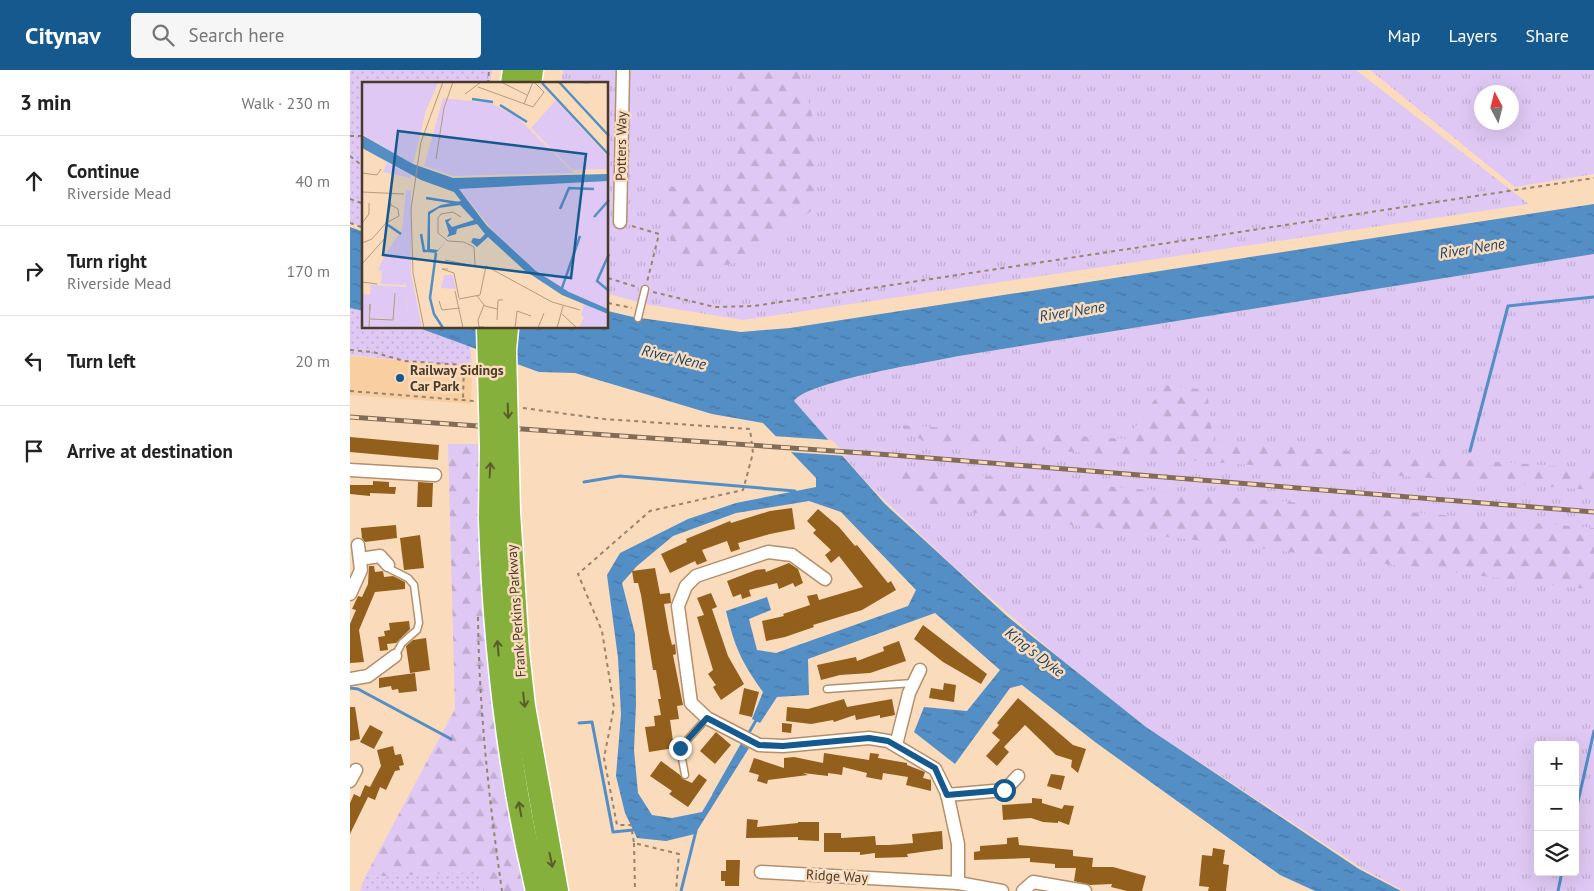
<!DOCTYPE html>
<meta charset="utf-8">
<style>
:root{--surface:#fff;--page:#f6f6f6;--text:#222;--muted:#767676;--line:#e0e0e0;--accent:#16598e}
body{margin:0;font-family:"PT Sans",sans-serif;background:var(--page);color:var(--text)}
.controls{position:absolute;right:15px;bottom:15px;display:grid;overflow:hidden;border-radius:5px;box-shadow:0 5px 20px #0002}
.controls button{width:45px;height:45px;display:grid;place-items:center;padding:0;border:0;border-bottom:1px solid var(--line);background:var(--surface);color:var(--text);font:25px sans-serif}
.compass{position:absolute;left:1124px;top:15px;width:45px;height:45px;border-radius:50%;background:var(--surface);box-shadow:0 5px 20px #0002;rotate:353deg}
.stop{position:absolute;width:15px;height:15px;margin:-11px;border:4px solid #16598e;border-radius:50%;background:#fff}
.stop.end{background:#16598e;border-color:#fff;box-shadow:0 1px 5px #0008}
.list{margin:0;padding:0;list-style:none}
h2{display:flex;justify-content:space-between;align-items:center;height:65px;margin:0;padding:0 20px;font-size:21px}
h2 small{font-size:16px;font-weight:400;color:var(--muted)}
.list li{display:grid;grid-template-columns:32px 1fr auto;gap:15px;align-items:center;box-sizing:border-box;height:90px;padding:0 20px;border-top:1px solid var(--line)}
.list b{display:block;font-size:19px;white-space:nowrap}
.list p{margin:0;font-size:16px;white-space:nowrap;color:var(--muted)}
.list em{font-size:16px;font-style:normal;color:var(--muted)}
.icon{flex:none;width:28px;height:28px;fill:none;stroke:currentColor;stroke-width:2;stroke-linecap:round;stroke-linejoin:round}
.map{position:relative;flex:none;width:1244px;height:821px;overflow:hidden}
header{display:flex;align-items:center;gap:30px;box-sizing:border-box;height:70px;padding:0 25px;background:var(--accent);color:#fff}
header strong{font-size:24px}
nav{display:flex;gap:28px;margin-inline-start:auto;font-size:18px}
.search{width:350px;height:45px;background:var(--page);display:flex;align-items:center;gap:12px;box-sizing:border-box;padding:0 18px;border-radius:5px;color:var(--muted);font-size:19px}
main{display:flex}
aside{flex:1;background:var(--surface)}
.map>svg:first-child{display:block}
.built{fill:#f9cea1}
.grass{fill:url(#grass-tufts);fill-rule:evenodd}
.forest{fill:url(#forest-firs)}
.park{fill:url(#park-dots)}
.water{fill:url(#water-ripples)}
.pier{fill:#fadcbd}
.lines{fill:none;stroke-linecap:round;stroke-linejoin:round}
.stream{stroke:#538ec5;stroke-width:3}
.building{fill:#935f1d}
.lane-casing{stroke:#b3906b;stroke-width:9}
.street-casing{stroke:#b3906b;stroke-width:15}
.highway-casing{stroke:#fff;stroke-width:25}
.path{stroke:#99836c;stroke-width:2;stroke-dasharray:4 4;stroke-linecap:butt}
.lane{stroke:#fff;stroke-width:6}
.street{stroke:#fff;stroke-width:12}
.highway{stroke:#84b03b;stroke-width:22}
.rail-casing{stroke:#806c57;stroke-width:5}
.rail{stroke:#fadcbd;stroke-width:3;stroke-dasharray:9;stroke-linecap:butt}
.highway-bridge-casing{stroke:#fff;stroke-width:25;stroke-linecap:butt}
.highway-bridge{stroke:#84b03b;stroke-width:22}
.oneway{stroke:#5b5d2f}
.route{stroke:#16598e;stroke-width:6}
.poi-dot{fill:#16598e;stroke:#fadcbd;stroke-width:2}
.labels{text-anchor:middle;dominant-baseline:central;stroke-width:5;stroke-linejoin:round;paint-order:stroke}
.street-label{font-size:14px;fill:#493a2a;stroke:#fadcbd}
.poi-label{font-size:14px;font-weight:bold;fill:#493a2a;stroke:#fadcbd;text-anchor:start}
.water-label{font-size:15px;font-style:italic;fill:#19456a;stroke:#fadcbd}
.inset-river{fill:none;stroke:#538ec5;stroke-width:2.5}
.inset-road{fill:none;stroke:#b39b82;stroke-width:1}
.view{fill:#16598e;fill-opacity:0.15;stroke:#16598e;stroke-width:2.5}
.inset-edge{fill:none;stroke:#493a2a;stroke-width:2.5}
</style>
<header>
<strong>Citynav</strong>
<div class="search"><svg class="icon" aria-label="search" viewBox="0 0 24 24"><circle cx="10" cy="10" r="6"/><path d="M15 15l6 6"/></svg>Search here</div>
<nav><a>Map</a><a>Layers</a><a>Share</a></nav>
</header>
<main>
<aside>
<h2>3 min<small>Walk · 230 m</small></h2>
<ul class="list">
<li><svg class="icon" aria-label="ahead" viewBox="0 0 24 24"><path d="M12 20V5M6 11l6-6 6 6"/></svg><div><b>Continue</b><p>Riverside Mead</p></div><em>40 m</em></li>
<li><svg class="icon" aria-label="right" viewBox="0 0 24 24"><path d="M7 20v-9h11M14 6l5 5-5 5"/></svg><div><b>Turn right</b><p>Riverside Mead</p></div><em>170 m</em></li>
<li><svg class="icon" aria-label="left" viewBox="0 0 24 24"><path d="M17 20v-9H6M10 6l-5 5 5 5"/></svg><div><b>Turn left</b></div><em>20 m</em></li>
<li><svg class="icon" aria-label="arrive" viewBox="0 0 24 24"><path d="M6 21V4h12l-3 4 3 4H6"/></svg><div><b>Arrive at destination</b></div></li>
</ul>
</aside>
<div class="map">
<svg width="1244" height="821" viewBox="0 0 1244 821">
<defs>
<pattern id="grass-tufts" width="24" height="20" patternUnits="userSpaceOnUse" patternTransform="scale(1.25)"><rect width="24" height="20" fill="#dfc9f4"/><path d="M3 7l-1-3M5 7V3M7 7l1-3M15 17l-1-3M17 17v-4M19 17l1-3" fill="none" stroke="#c1add1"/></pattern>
<pattern id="forest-firs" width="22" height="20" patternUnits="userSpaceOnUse" patternTransform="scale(1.25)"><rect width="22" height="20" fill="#dfc9f4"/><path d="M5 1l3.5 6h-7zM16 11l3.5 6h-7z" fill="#c1add1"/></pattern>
<pattern id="park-dots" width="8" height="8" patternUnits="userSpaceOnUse" patternTransform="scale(1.25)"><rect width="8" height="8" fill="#dfc9f4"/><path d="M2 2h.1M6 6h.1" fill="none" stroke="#c1add1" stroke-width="1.8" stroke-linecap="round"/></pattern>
<pattern id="water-ripples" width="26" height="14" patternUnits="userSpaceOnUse" patternTransform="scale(1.25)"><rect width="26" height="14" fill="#538ec5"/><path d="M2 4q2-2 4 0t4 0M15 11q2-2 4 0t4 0" fill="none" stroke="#4775a0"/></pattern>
</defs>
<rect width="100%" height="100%" fill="#fadcbd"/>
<!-- built -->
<polygon class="built" points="0,286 122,297 121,334 0,325"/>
<!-- grass -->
<g class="grass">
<polygon points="213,0 1006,0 1179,134 393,250 301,235 258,224 258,14 211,14"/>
<path d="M 1020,0 L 1244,0 L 1244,104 L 1165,117 ZM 1162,22 L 1162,52 L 1132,52 L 1132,22 Z"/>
<path d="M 1244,184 L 1244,821 L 1054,821 L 1013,799 L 796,657 L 711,589 L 604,497 L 520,416 L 444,331 C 456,312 582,291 609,286 ZM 1188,675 L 1225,675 L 1225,802 L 1188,802 Z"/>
</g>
<!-- forest -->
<g class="forest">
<path d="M 381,0 L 448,0 C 467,53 474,85 463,140 L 389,192 L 352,200 L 330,195 L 320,168 L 309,119 L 389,106 Z"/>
<polygon points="815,315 857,320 863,371 1244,399 1244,420 573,371 548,355 777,369"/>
<polygon points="98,374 128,374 154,704 175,821 133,821 128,802 15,807 105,639"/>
<polygon points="531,397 1244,458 1244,520 570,436"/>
</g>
<!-- park -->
<g class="park">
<polygon points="0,0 142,0 140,14 14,14 14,158 0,152"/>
<polygon points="0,238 14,241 14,258 69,258 120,275 122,297 0,285"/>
<polygon points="129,802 133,821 10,821 15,807"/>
</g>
<!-- water -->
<g class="water">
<path d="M 1244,134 L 1244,184 L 609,286 C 581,292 457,311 444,331 L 535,434 L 658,547 L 796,657 L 1009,799 L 1051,821 L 965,821 L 930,805 L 745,672 L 672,615 L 660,618 L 605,694 L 564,662 L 574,637 L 617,641 L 650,600 L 585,543 L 458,589 L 459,625 L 427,627 L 410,653 L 402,649 L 413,622 C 391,591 385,578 376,541 L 417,527 L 421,540 L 399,549 L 407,580 L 426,583 L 558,536 L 566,520 L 491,442 L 459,431 L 386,443 L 323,466 L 287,496 L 272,513 L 285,564 L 286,634 L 284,680 L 288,723 L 302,745 L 322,748 L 352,742 L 392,675 L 399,678 L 345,764 L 316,771 L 287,768 L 275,743 L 266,706 L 271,644 L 268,588 L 257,505 L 270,483 L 338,449 L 386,433 L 466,417 L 466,408 L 413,353 L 362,344 L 225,303 L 189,302 L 69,258 L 258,258 L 258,241 L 283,247 L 391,262 L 440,258 Z"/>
<polygon points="0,157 14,162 14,241 0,238"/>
</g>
<!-- pier -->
<polygon class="pier" points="423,366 482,370 497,386 438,382"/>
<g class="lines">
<!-- stream -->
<g class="stream">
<polyline points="1120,381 1158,236 1244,227"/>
<polyline points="234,412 270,406 445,421"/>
<polyline points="0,618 8,619 101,669"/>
<polyline points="229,653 242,652 263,762 283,760"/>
<polyline points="397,666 408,647"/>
<polyline points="364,724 394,671"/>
<polyline points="1225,745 1244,661"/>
<polyline points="331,821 346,761"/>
<polyline points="1208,821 1212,802"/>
</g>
</g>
<!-- building -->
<g class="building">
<polygon points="0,367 89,375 88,390 0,382"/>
<polygon points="23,411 39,412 39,417 46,417 45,424 20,423 20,426 0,424 0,415 23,415"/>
<polygon points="68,412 83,413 82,437 67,437"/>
<polygon points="442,438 445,459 420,464 388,473 390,479 381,482 377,471 352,480 357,491 347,495 345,491 320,503 311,484 337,472 336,469 380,451 381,453 420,441"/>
<polygon points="468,439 489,457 505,476 507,475 538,513 541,511 546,520 512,540 463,555 464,557 435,567 416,571 412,551 434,546 433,544 460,535 457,526 467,524 469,530 513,517 489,486 481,493 475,485 481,480 463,463 466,460 457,451"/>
<polygon points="46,455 47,468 15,472 12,468 11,458"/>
<polygon points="70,465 74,498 54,500 50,468"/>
<polygon points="439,493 448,499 453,513 445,517 443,513 429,519 427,513 399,520 401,526 392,529 391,524 383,527 377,511 406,500 415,499 416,502"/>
<polygon points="19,496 24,496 25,502 33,501 34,507 43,506 55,512 55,519 25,522 9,560 14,592 0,593 0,554 6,540 2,539 8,526 12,527 18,514"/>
<polygon points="305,498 310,524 320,523 321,533 314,534 319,563 322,575 325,574 326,584 323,585 333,635 327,636 329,649 320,650 324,678 299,682 295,657 305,656 304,646 311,645 308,629 311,629 306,600 303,600 291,525 288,513 284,513 282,501"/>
<polygon points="361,523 367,537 362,539 378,586 394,614 371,630 363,617 366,615 358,604 363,600 347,547 354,545 347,528"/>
<polygon points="59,551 60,559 46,573 37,574 38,580 30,581 28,567 35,566 34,561 40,560 39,553"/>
<polygon points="573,555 637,604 631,614 593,592 564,569"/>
<polygon points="76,568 80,600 60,603 56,576 63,570"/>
<polygon points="549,571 556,591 520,603 490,605 471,610 467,595 506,587 507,591 534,581 533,577"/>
<polygon points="65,603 67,621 49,623 48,619 42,620 41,616 29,618 29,608"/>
<polygon points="594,613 606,615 604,632 579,628 581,618 593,620"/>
<polygon points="394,618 409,622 402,647 389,644"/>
<polygon points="668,628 723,675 736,679 728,703 721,697 722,690 706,685 675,655 654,677 659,682 647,696 636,686 650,670 642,663 649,655 647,653"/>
<polygon points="494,629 497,637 542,629 545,645 530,648 530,645 506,650 505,645 484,652 483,650 461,654 436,651 437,637 458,639"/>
<polygon points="0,637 5,637 10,669 0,671"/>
<polygon points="432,653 442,654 441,663 432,662"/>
<polygon points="20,655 33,662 24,679 10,672"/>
<polygon points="366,662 381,675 365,694 350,681"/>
<polygon points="43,676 45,685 51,684 54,695 49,696 50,700 45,701 36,720 30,717 25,730 18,727 0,764 0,733 4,724 10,727 15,715 20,717 31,696 27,680"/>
<polygon points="474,683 519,690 520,683 529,684 528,688 557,693 557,695 575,702 573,708 581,710 581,721 556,715 558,707 533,703 532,710 516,707 517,703 493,697 492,705 478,703 478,706 453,703 458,705 418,710 417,714 407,711 409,705 399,702 404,688 434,698 434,688 444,687 473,693"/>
<polygon points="311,691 330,705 333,709 342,713 349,704 357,710 338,737 319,724 322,721 300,706"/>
<polygon points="701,704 715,706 711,720 697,716"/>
<polygon points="682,728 692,729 692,733 712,739 714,735 724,736 719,755 708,751 708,753 693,752 681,748 653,750 652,735 682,733"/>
<polygon points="397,749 408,750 407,757 448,753 448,752 469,752 469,771 448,770 448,767 396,768"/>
<polygon points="592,761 593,779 557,784 558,787 525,788 525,783 510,785 510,782 474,782 474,763 491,763 491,768 525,766 526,775 539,775 563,773 562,764"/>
<polygon points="668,767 669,775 723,780 723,786 743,788 742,797 763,797 796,806 792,821 777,821 761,817 762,814 740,815 724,811 726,798 705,798 705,794 680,792 680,788 624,790 624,782 630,781 630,776 657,774 657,768"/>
<polygon points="863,778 875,780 873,794 879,795 876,821 858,821 859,817 849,816 852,785 862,786"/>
<polygon points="376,790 390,790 389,816 375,816 375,811 371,811 371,801 376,801"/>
</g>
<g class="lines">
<!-- lane casing -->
<g class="lane-casing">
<g id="lane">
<polyline points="288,248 295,219"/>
<polyline points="38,495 40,499 58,508 64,515 69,553 67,560 52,573 45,586"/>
<polyline points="477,619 563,613"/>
<polyline points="335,705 330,678 357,648"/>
</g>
</g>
<!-- street casing -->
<g class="street-casing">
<g id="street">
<polyline points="270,152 273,0"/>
<polyline points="0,400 85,405"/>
<polyline points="10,489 30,486 38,495"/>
<polyline points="475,509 442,485 418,482 346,506 336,516 328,536 341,633 357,648 409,675 433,676 519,668 538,671 585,699 597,723 608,774 608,813"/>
<polyline points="0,524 11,500 8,475"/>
<polyline points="0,609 18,606 45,586"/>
<polyline points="546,675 559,623 570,600"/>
<polyline points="0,711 6,700"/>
<polyline points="597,725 655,720 668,706"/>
<polyline points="411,802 608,813 652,821"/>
<polyline points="673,821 683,812 735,821"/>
</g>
</g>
<!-- highway casing -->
<g class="highway-casing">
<g id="highway">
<polyline points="162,14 164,0"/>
<polyline points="180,14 182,0"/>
<polyline points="159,442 168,582 174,636 207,821"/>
<path d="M 140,449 C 144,574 158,699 187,821"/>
</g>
</g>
<!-- path -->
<g class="path">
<polyline points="138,14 139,0"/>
<polyline points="0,66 14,66"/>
<polyline points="0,86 14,97"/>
<polyline points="0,129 14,134"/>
<polyline points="0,153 14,158"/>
<polyline points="282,156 309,164 297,212"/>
<polyline points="258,208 287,217"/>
<polyline points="303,222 365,237 404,236 1244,108"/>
<polyline points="258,233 282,238"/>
<polyline points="0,280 23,282 54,291 114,295 113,330"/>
<polyline points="0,321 124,331"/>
<polyline points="173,338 254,349 400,359 403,383 393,420 300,441 228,504 252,561 264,637 254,688 267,755 281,755 284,773 329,784 326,821"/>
<path d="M 128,547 C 129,639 139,730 152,821"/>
<polyline points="284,773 285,821"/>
</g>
<!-- lane -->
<use href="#lane" class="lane"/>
<!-- street -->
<use href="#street" class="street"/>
<!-- highway -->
<use href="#highway" class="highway"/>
<!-- rail casing -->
<g class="rail-casing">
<polyline id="rail" points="0,347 542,385 1244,442"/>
</g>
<!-- rail -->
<use href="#rail" class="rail"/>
<!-- highway-bridge casing -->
<g class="highway-bridge-casing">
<g id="highway-bridge">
<polyline points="138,258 141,377 140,449"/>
<polyline points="157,258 155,280 159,442"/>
</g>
</g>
<!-- highway-bridge -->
<use href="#highway-bridge" class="highway-bridge"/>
</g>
<!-- one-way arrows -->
<defs><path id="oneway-shaft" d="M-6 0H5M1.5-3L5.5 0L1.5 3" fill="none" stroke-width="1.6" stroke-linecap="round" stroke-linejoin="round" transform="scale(1.25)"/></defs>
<g class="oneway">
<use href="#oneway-shaft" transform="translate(158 341) rotate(88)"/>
<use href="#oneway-shaft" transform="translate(140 400) rotate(-87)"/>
<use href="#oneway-shaft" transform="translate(148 578) rotate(-95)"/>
<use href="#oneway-shaft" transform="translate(174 630) rotate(83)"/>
<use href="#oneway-shaft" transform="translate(170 739) rotate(-100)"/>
<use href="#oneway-shaft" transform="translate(201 790) rotate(78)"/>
</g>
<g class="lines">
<!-- route -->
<polyline class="route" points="330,678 357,648 409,675 433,676 519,668 538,671 585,698 597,725 654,720"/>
</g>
<!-- markers -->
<circle class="poi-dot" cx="50" cy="308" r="5"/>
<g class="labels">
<!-- street labels -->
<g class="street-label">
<text transform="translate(271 76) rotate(-89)">Potters Way</text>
<text transform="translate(166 541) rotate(-94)">Frank Perkins Parkway</text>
<text transform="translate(487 806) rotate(3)">Ridge Way</text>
</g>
<!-- poi labels -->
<g class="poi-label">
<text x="60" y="300">Railway Sidings<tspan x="60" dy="16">Car Park</tspan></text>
</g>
<!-- water labels -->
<g class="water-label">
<text transform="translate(1122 178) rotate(-9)">River Nene</text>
<text transform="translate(722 241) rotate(-9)">River Nene</text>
<text transform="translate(324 287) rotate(13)">River Nene</text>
<text transform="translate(685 582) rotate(38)">King's Dyke</text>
</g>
</g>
<!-- overview -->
<g transform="translate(12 12)">
<rect width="246" height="246" fill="#fadcbd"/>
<path d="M 81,16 L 129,21 L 154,34 L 212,91 L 91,94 L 62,84 ZM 194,18 L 246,75 L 246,87 L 210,88 L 169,46 ZM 246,99 L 246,227 L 207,210 L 174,189 L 133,151 L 97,107 ZM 222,221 L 246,232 L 246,246 L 217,246 L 222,235 L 219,233 Z" fill="#dfc9f4"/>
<path d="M 79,48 L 98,49 L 103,54 L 104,79 L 92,85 L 83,85 L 81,73 L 93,72 L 94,56 L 78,54 ZM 44,108 L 49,108 L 49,191 L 60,246 L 47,246 L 44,241 L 45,205 L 24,171 L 40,148 ZM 153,112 L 160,113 L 160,121 L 246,138 L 246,142 L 112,113 L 147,119 ZM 109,119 L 246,148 L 246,159 L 114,126 Z" fill="#dfc9f4"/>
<path d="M 82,193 L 91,193 L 94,207 L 79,206 ZM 9,203 L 45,205 L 44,241 L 0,237 L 0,212 L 8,213 Z" fill="#dfc9f4"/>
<path d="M 0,0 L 76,1 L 64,28 L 51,82 L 0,52 ZM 25,81 L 49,93 L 49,96 L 21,90 ZM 24,171 L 41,173 L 42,203 L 19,202 L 20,189 L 16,188 ZM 0,237 L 44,241 L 47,246 L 0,246 Z" fill="#dfc9f4"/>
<path d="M 0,53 L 51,82 L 91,96 L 246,92 L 246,99 L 97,107 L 125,144 L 174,189 L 207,210 L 246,227 L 246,232 L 200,213 L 162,188 L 126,155 L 115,165 L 109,160 L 111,156 L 118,157 L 123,152 L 115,142 L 95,147 L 94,152 L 85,155 L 87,151 L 83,138 L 90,136 L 86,140 L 90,145 L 112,138 L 98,123 L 77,126 L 68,132 L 68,167 L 76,168 L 84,159 L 74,171 L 65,170 L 66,130 L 79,123 L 99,119 L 92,110 L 59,98 L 0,66 Z" fill="#538ec5"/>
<path class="inset-river" d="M 197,0 L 247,54M 180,1 L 247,73M 110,17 L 131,20M 138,23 L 165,40M 64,116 L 96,121M 198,127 L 207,106 L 232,107M 232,135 L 247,118M 26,143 L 39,152M 59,152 L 62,169 L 65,169M 74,171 L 68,216 L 72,232 L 81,246M 247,172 L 235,199 L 247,209M 200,206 L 218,154"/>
<path class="inset-road" d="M 139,0 L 165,13M 205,0 L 227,1M 116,5 L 171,25 L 182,10 L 172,0M 103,12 L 119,0M 162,22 L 171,0M 74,77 L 82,26 L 91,0M 0,91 L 15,93 L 19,87M 0,110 L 42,112M 99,135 L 91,130 L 79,132 L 76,136 L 76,151 L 86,159 L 102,160 L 112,165 L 113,183M 0,141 L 7,132 L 7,121M 24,141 L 37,134 L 36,127 L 29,123M 0,161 L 10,157 L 24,141 L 29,121M 83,178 L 122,186M 0,182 L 24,155M 86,187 L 80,187 L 92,191 L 97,216M 0,200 L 15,202M 93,209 L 101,246M 115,214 L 123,224 L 135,227M 97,217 L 118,213 L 124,184 L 190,220 L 218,228M 77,219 L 80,228 L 98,226M 122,223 L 116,238 L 117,245 L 122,245M 200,232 L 215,246M 8,237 L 31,238 L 33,211M 135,238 L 136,218 L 141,218M 7,246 L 8,222 L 8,229M 62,246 L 51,191 L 49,127 L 59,60 L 81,0M 153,246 L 155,229 L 169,234M 176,246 L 182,231M 195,246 L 201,224"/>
<path class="view" d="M 36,49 L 224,72 L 209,196 L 21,173 Z"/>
<rect width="246" height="246" class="inset-edge"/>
</g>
</svg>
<div class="controls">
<button>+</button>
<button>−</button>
<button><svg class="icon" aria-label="layers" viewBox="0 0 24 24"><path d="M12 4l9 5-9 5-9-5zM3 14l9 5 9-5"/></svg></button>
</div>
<svg class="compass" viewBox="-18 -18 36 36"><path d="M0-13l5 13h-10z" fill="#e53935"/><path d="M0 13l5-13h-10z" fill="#767676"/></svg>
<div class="stop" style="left:654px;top:720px"></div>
<div class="stop end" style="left:330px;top:678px"></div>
</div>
</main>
